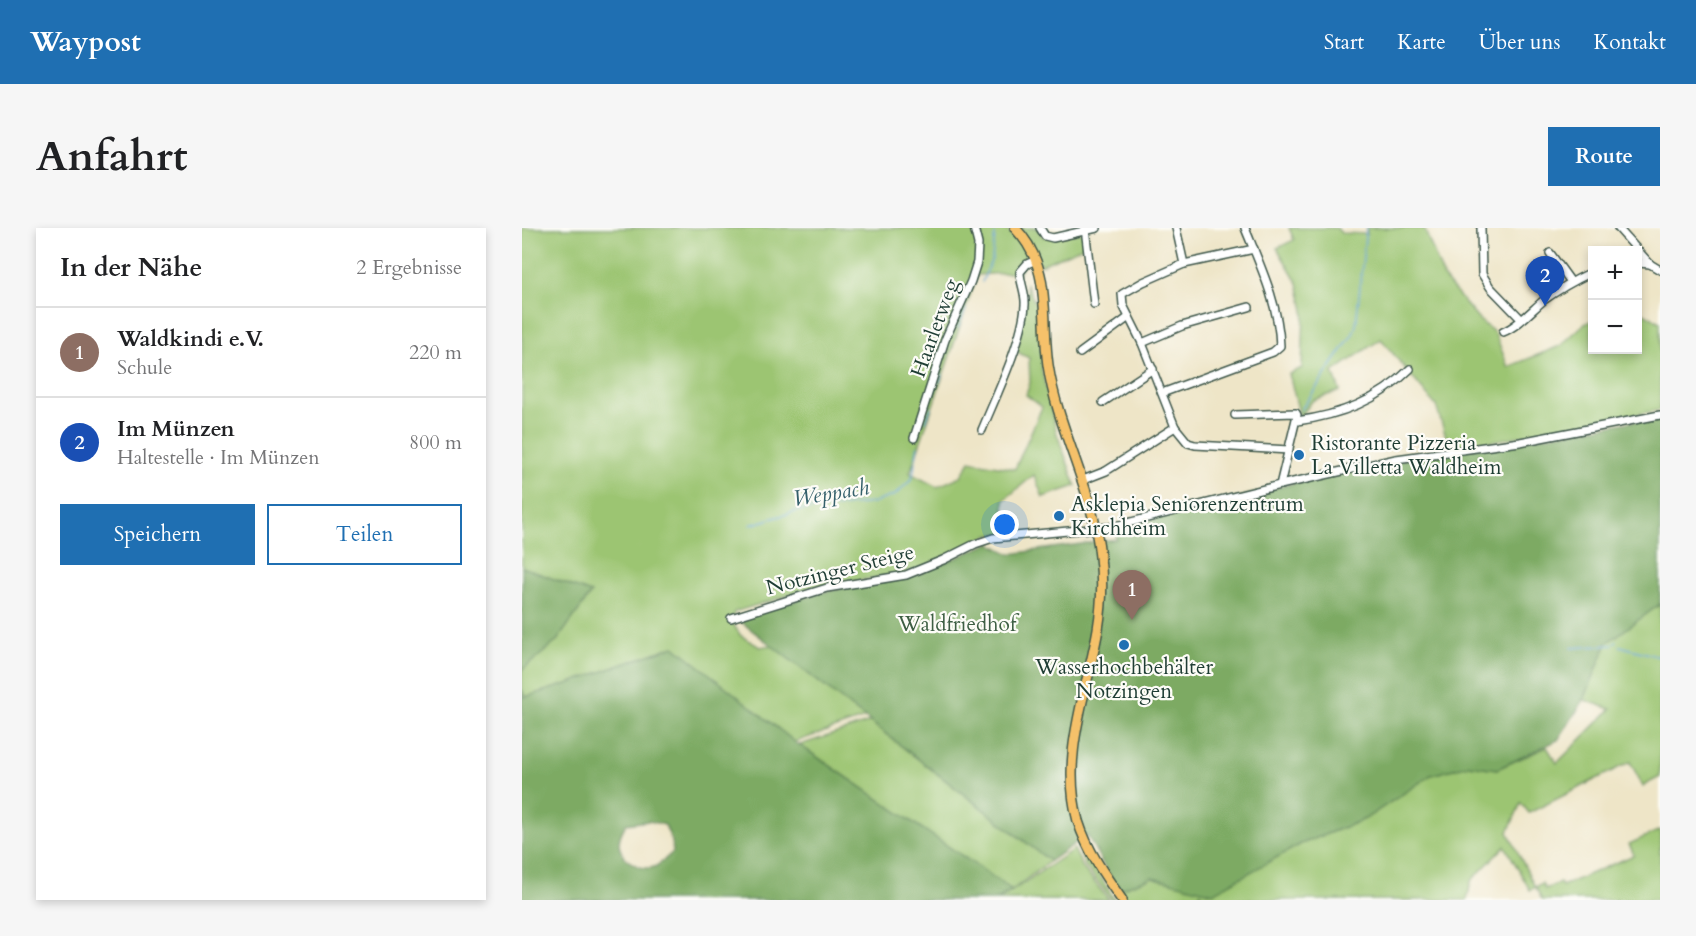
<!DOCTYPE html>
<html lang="de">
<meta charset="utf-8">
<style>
:root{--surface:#fff;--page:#f6f6f6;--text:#202124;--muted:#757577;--line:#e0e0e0;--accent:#1f6fb2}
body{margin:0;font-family:Cardo,serif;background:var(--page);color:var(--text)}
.controls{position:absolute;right:18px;top:18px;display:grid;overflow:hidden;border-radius:0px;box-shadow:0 3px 9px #0003}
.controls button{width:54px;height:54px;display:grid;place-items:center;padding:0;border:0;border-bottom:2px solid var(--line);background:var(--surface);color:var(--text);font:30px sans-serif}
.you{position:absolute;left:483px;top:297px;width:21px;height:21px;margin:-15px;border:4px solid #fff;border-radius:50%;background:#1a73e8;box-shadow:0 0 0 9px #1a73e833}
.badge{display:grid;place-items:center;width:39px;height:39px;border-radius:50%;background:var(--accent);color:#fff;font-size:20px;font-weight:700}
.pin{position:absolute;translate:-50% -50px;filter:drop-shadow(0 2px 3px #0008)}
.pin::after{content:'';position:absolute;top:32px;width:21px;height:18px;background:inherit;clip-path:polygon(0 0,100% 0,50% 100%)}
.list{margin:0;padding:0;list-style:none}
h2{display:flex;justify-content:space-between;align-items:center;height:78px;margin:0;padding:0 24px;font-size:26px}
h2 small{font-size:20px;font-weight:400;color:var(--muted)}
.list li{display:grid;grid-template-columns:39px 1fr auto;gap:18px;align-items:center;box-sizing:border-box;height:90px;padding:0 24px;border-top:2px solid var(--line)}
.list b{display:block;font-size:22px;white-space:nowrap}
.list p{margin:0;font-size:20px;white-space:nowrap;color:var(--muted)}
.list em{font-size:20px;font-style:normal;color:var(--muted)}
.actions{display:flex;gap:12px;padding:18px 24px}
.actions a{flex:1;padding:14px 0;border:2px solid var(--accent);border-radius:0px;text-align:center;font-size:21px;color:var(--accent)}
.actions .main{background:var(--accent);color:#fff}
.map{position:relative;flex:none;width:1138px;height:672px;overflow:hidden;border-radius:0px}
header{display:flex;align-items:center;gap:36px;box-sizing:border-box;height:84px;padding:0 30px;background:var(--accent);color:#fff}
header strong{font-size:28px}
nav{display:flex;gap:33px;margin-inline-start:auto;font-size:21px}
.intro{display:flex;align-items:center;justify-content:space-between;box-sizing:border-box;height:144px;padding:0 36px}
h1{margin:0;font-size:42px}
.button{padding:15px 27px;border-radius:0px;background:var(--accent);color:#fff;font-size:21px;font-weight:700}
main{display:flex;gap:36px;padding:0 36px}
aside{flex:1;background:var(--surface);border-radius:0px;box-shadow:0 3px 9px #0003}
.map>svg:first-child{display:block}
.green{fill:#9cc572;stroke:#5e8153;stroke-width:1.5}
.forest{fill:#7daa64;stroke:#4e744c;stroke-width:1.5;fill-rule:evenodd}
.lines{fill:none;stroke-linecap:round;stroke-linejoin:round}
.stream{stroke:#5ea1d2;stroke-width:1.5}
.minor-casing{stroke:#3e564a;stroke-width:10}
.major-casing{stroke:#3e564a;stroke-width:12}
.minor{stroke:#fff;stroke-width:7}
.major{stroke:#f5c16b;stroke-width:9}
.poi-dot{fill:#1f6fb2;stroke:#fdfcf7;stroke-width:2}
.labels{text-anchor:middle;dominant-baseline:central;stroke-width:4.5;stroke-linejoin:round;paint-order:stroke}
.street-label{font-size:21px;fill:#1f3d34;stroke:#fdfcf7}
.poi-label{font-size:21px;fill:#1f3d34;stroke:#fdfcf7;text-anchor:start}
.park-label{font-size:21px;fill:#3e5f44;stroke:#fdfcf7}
.water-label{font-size:22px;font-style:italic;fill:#35606b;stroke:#fdfcf7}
</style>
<header>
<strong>Waypost</strong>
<nav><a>Start</a><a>Karte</a><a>Über uns</a><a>Kontakt</a></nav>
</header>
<div class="intro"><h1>Anfahrt</h1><a class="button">Route</a></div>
<main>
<aside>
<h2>In der Nähe<small>2 Ergebnisse</small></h2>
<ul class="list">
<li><span class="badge" style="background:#8d6e63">1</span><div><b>Waldkindi e.V.</b><p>Schule</p></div><em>220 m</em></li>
<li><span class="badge" style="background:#1a4fb4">2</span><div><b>Im Münzen</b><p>Haltestelle · Im Münzen</p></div><em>800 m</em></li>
</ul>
<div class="actions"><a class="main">Speichern</a><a>Teilen</a></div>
</aside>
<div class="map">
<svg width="1138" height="672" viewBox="0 0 1138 672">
<rect width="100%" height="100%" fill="#fdfcf7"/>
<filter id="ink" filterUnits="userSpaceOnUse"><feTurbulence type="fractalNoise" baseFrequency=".0167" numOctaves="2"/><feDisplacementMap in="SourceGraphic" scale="12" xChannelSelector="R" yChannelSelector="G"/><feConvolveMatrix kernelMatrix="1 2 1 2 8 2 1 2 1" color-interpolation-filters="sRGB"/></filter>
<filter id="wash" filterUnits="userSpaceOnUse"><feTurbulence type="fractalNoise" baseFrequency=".008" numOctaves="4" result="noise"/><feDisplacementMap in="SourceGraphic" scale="24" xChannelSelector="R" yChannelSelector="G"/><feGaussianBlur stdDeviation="1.35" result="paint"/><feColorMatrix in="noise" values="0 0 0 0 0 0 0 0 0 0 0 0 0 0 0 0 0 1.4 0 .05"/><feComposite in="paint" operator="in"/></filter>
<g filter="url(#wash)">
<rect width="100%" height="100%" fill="#eee5c7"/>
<!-- green -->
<g class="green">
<polygon points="0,0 483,0 497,14 505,25 498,44 455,47 388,245 415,259 439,248 448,233 493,241 520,179 504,167 508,155 507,130 495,124 505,66 504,55 517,84 520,144 535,206 554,258 521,269 512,247 482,272 482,305 465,308 393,343 287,361 212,384 211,396 219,408 238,419 249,417 343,490 273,514 152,418 45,456 3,469 0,461 0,442 34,414 69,365 0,339"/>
<polygon points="498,0 516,0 521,9 566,4 563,18 519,37"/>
<polygon points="767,0 815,0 819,5 845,6 844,0 902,0 922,50 956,91 973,105 986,139 1038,118 1061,97 1070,92 1070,122 1116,122 1116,82 1138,94 1138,182 928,221 914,178 859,111 811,144 818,163 791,172 778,189 767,146 780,140 782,82 776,55 755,20 772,12"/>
<polygon points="1138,376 1138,549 1121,558 1108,534 1007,585 999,575 986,604 1013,659 1020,655 1023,661 1038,655 1040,658 1112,627 1107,616 1138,602 1138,672 1020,672 1014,659 1008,662 983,618 949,653 945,672 681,672 678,664 678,672 605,672 598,661 630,649 691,664 779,616 843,591 909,547 947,537 975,541 1025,519 1035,535 1089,481 1062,472 1085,415"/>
<polygon points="348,494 528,633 490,662 278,517"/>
<polygon points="559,616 571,637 593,672 590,672 563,638 556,618"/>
<polygon points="552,621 561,640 587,672 477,672"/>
</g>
<!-- forest -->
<g class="forest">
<polygon points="1138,189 1138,376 1085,415 1062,472 1036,512 975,541 947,537 909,547 843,591 779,616 691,665 630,649 598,661 592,656 565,607 528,633 218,393 225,388 297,365 397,346 468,315 488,326 594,311 594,300 833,240"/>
<polygon points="0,339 69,365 34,414 0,442"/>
<path d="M 152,418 L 273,514 L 490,662 L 474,672 L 0,672 L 0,461 L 3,469 L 45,456 ZM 127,593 L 143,597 L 150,614 L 151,624 C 146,628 138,637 132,639 C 121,643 103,634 99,623 C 94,614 99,604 104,596 Z"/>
</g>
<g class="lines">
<!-- stream -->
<g class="stream">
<polyline points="460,54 470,31 473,6"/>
<polyline points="436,100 444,81"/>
<polyline points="417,154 420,146"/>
<polyline points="779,182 831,106 834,97 844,0"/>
<polyline points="404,193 409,179"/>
<polyline points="228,297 279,282 351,275 373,267 390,251 396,218"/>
<polyline points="1093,415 1095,414"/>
<polyline points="1098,418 1138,429"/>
<polyline points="1049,420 1091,417"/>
</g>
</g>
</g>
<g filter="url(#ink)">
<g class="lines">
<!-- minor casing -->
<g class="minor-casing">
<g id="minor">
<polyline points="518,0 523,8 531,10 575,0"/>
<polyline points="563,0 572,76"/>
<polyline points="654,0 662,36"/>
<polyline points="959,0 960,46 968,59 999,91"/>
<polyline points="1096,0 1128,36 1138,42"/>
<polyline points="1028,25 1049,54"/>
<polyline points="1116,35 1128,36"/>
<path d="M 981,104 C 996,98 1009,83 1022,72 C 1037,61 1053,52 1070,44"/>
<polyline points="620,115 660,98 727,79"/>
<polyline points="558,125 607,89"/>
<path d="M 640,165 L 751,124 L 758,118 C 757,77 738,37 723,0"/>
<polyline points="581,174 631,141"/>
<polyline points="713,187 774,185 775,187 758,257"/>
<path d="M 775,193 C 818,187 856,173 888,141"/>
<polyline points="653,199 620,115 601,77 600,66 621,54 662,36 732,21"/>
<path d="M 460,202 C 474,168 501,112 503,77 C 504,65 498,55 498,44 L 505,36 L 514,32"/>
<polyline points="392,210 423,112 449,53 455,34 456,16 452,0"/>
<polyline points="561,252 584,243 653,199 666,215 673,217 767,222"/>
<polyline points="209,390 305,360 384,347 421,332 453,316 471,310 589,299 758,257 874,231 998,214 1138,187"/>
</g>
</g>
<!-- major casing -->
<g class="major-casing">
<path id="major" d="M 493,0 C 531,39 519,89 526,137 C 536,204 572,262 578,329 C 581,354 580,377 576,401 C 565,465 538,527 556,593 C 565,622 583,648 600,672"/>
</g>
<!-- minor -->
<use href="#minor" class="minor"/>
<!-- major -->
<use href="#major" class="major"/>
</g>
</g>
<!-- markers -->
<g class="poi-dot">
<circle cx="777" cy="227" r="6"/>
<circle cx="537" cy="288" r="6"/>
<circle cx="602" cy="417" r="6"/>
</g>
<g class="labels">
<!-- street labels -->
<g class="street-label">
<text transform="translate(413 100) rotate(-70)">Haarletweg</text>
<text transform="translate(318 342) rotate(-14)">Notzinger Steige</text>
</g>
<!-- poi labels -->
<g class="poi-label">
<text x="789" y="215">Ristorante Pizzeria<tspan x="789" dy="24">La Villetta Waldheim</tspan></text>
<text x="549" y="276">Asklepia Seniorenzentrum<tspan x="549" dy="24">Kirchheim</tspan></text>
<text x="602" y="439" text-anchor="middle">Wasserhochbehälter<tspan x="602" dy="24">Notzingen</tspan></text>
</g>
<!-- park labels -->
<g class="park-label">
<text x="435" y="396">Waldfriedhof</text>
</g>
<!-- water labels -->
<g class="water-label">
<text transform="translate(309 265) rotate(-9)">Weppach</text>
</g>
</g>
</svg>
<div class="controls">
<button>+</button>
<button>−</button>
</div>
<div class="you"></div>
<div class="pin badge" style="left:610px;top:392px;background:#8d6e63">1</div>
<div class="pin badge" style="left:1023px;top:78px;background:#1a4fb4">2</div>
</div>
</main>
